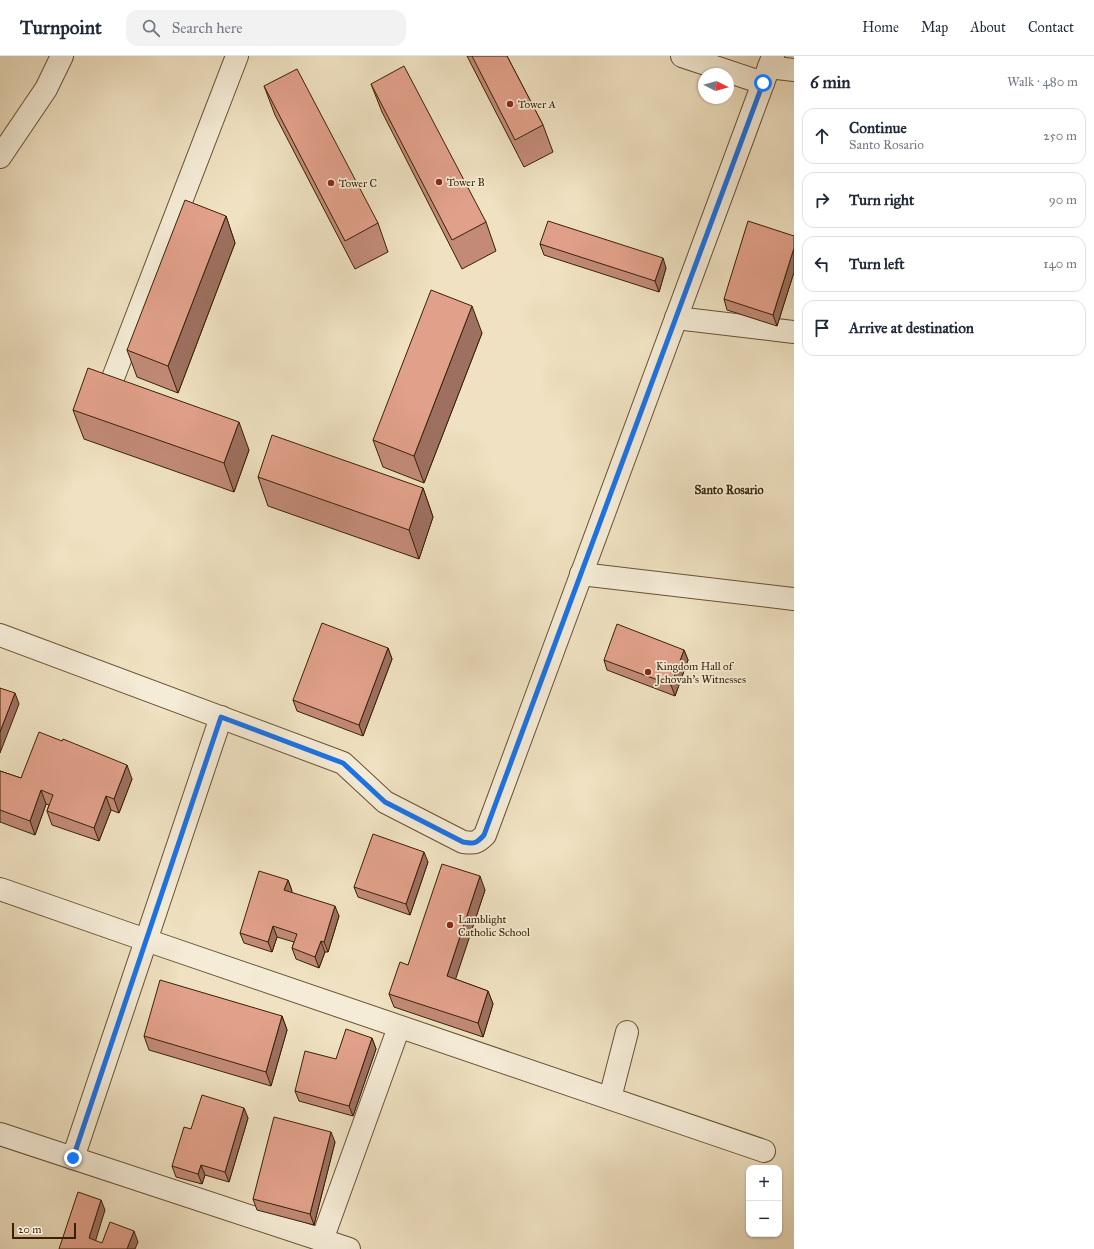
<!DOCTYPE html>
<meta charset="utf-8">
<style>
:root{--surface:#fff;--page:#f2f2f3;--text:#1f2937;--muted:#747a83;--line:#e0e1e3}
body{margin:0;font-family:"IM FELL Great Primer",serif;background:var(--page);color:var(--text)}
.controls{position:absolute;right:12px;bottom:12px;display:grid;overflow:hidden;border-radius:8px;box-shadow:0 1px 3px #0004}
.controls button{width:36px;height:36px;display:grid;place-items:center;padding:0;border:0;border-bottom:1px solid var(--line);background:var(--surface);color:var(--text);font:20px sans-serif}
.compass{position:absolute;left:698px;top:12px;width:36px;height:36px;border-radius:50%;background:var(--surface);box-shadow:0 1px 3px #0004;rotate:96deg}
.scale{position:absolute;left:12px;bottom:10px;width:64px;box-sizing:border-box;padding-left:4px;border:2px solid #392203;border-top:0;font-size:11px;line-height:14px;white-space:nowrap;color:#392203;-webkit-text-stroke:3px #f5ecd7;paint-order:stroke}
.stop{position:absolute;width:12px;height:12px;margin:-9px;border:3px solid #1a73e8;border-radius:50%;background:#fff}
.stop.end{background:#1a73e8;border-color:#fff;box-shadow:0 1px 4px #0008}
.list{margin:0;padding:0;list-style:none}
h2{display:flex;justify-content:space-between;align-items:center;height:52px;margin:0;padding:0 16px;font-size:17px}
h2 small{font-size:13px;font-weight:400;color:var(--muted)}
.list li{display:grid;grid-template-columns:26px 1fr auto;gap:12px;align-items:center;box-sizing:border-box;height:56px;margin:0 8px 8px;padding:0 8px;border:1px solid var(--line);border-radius:12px}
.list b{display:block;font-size:15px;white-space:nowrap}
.list p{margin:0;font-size:13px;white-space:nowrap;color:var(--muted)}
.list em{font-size:13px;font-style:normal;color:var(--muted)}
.icon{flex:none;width:22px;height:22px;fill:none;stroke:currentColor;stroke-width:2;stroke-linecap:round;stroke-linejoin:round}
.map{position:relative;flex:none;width:794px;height:1193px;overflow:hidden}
header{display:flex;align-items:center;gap:24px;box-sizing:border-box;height:56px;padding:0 20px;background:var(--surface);border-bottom:1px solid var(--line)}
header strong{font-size:19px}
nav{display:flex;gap:22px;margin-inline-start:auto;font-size:14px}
.search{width:280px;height:36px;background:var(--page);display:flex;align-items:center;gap:10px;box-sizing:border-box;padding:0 14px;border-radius:12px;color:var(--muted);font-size:15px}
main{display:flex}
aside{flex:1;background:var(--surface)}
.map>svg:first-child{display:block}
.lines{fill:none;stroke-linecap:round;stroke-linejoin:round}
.minor-casing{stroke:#665232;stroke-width:24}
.minor{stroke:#f5ecd7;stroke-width:22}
.wall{fill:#c28a77;stroke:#392203}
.shaded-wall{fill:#9e7061;stroke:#392203}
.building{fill:#e1a08a;stroke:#392203}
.route{stroke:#1a73e8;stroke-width:5}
.poi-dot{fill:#8f2418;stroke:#f5ecd7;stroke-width:1.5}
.labels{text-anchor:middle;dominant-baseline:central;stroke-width:3.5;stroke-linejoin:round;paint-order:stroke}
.poi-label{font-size:11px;fill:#392203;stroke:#f5ecd7;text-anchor:start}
.neighbourhood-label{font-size:12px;font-weight:bold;fill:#392203;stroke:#f5ecd7}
</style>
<header>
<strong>Turnpoint</strong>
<div class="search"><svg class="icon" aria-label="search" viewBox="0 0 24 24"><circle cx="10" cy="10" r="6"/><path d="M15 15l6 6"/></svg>Search here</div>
<nav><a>Home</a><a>Map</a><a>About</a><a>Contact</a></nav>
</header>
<main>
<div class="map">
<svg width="794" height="1193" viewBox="0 0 794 1193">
<rect width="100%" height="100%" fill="#efe1c1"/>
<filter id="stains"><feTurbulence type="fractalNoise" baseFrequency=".005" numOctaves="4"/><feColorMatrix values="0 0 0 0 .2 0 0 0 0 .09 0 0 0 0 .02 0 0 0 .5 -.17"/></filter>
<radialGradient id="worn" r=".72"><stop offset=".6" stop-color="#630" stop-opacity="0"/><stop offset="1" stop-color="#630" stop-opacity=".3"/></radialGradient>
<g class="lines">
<!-- minor casing -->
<g class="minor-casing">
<g id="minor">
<polyline points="682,0 763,27"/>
<polyline points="769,11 794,14"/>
<polyline points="0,101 46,33 62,0"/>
<polyline points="676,262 794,276"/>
<polyline points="113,322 237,0"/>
<polyline points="581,518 794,543"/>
<path d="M 0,579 L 343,707 L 385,746 L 463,786 C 474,787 476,788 485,779 L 773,0"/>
<polyline points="0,833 146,884 764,1095"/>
<polyline points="610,1042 627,976"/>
<polyline points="0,1078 349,1193"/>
<polyline points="73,1102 221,661"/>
<polyline points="322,1184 399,971"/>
</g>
</g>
<!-- minor -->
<use href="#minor" class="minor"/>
</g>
<!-- wall -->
<g class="wall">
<polygon points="467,0 507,0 543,69 553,96 524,111"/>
<polygon points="371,28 486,166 496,195 462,213 382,56"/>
<polygon points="264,30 378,167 388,196 355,213 275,59"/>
<polygon points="226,160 235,187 178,337 137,321 127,294"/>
<polygon points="794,180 794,216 777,270 727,254 724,243"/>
<polygon points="540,188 666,212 659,236 544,199"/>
<polygon points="482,277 424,427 383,411 373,384"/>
<polygon points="73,354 249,394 234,436 84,383"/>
<polygon points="258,421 423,432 433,461 419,503 268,450"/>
<polygon points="388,592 392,603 363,680 297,655 293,644"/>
<polygon points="684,594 688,604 675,640 607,614 604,604"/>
<polygon points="62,685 132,723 119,757 111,754 99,785 52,769 47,755 49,749 46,748 35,779 0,766 0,715 21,722"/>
<polygon points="428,806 410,859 358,841 354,831"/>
<polygon points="288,824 292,835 291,836 339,860 328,896 325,896 319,912 296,903 292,892 294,886 277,881 272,896 244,887 240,877"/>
<polygon points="485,834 455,923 488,935 493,948 483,981 394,951 389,938 408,909"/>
<polygon points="282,960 287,974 271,1030 149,994 144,980"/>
<polygon points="372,982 376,993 353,1060 299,1045 295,1035 336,1003"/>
<polygon points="248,1062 229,1126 205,1119 202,1128 176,1121 172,1110"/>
<polygon points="335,1086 314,1169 257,1154 253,1143"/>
</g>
<!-- shaded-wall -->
<g class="shaded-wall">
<polygon points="226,160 235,187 178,337 168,310"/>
<polygon points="794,192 794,216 777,270 773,259"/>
<polygon points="663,202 666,212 659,236 655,225"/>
<polygon points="472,250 482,277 424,427 414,400"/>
<polygon points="239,366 249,394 234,436 224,407"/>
<polygon points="423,432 433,461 419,503 409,474"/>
<polygon points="388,592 392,603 363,680 359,669"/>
<polygon points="684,594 688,604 675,640 671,629"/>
<polygon points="15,637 19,648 0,697 0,676"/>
<polygon points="127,709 132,723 119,757 114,743"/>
<polygon points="41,734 46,748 35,779 30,765"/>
<polygon points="106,740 111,754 99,785 94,772"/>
<polygon points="424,796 428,806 410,859 406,848"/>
<polygon points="480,820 485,834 452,934 447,920"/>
<polygon points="288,824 292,835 288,845 284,834"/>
<polygon points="335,850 339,860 328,896 324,886"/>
<polygon points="273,870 277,881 272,896 268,886"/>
<polygon points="321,885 325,896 319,912 315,901"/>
<polygon points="488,935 493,948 483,981 478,967"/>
<polygon points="282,960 287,974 271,1030 266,1016"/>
<polygon points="372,982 376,993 353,1060 349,1050"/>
<polygon points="244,1052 248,1062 229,1126 225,1116"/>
<polygon points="331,1076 335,1086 314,1169 310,1158"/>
<polygon points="201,1109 205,1119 202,1128 198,1118"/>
<polygon points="101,1144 105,1154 93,1193 89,1182"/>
<polygon points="134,1175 138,1186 135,1193 127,1193"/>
</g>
<!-- building -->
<g class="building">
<polygon points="472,0 507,0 543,69 515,84"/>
<polygon points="404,10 486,166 452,184 371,28"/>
<polygon points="297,13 378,167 345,185 264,30"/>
<polygon points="185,144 226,160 168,310 127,294"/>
<polygon points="548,165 663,202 655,225 540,188"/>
<polygon points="748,165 794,180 794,192 773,259 724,243"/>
<polygon points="431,234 472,250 414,400 373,384"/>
<polygon points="88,312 239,366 224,407 73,354"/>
<polygon points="272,379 423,432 409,474 258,421"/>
<polygon points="322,567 388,592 359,669 293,644"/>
<polygon points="617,568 684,594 671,629 604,604"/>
<polygon points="0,632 15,637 0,676"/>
<polygon points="39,676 62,685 63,683 127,709 114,743 106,740 94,772 47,755 53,739 41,734 30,765 0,754 0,715 21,722"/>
<polygon points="373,778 424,796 406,848 354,831"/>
<polygon points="442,808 480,820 447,920 488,935 478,967 389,938 400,906 408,909"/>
<polygon points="259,815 288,824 284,834 335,850 324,886 321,885 315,901 292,892 297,878 273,870 268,886 240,877"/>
<polygon points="160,924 282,960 266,1016 144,980"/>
<polygon points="346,973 372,982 349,1050 295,1035 305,995 336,1003"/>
<polygon points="202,1039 244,1052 225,1116 201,1109 198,1118 172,1110 184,1071 191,1073"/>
<polygon points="274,1061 331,1076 310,1158 253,1143"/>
<polygon points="78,1136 101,1144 89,1182 102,1187 110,1166 134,1175 127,1193 59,1193"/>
</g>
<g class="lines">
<!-- route -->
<path class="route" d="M 73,1102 L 221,661 L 343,707 L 385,746 L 463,786 C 474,788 476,788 484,779 L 763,27"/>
</g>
<!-- markers -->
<g class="poi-dot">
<circle cx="510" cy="48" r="4"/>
<circle cx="439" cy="126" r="4"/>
<circle cx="331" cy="127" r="4"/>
<circle cx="648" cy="616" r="4"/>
<circle cx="450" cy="869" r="4"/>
</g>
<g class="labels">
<!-- poi labels -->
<g class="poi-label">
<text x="518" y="48">Tower A</text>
<text x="447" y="126">Tower B</text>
<text x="339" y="127">Tower C</text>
<text x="656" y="610">Kingdom Hall of<tspan x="656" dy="13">Jehovah's Witnesses</tspan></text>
<text x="458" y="863">Lamblight<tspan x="458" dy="13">Catholic School</tspan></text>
</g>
<!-- neighbourhood labels -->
<g class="neighbourhood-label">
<text x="729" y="434">Santo Rosario</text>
</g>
</g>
<rect width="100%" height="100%" filter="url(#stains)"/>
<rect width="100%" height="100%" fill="url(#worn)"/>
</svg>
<div class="controls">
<button>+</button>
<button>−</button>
</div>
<svg class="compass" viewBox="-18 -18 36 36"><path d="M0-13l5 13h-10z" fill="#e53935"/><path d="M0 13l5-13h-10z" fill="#747a83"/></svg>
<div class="scale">20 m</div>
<div class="stop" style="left:763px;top:27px"></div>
<div class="stop end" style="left:73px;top:1102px"></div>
</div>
<aside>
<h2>6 min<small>Walk · 480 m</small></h2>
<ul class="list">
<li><svg class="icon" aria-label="ahead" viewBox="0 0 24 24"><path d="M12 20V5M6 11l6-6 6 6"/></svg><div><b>Continue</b><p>Santo Rosario</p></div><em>250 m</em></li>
<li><svg class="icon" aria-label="right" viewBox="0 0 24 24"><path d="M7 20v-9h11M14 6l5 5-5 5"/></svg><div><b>Turn right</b></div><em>90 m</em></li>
<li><svg class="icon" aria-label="left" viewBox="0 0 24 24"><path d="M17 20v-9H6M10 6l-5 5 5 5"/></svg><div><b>Turn left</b></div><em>140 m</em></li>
<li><svg class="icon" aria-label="arrive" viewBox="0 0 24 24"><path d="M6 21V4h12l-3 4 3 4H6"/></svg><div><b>Arrive at destination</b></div></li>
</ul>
</aside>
</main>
